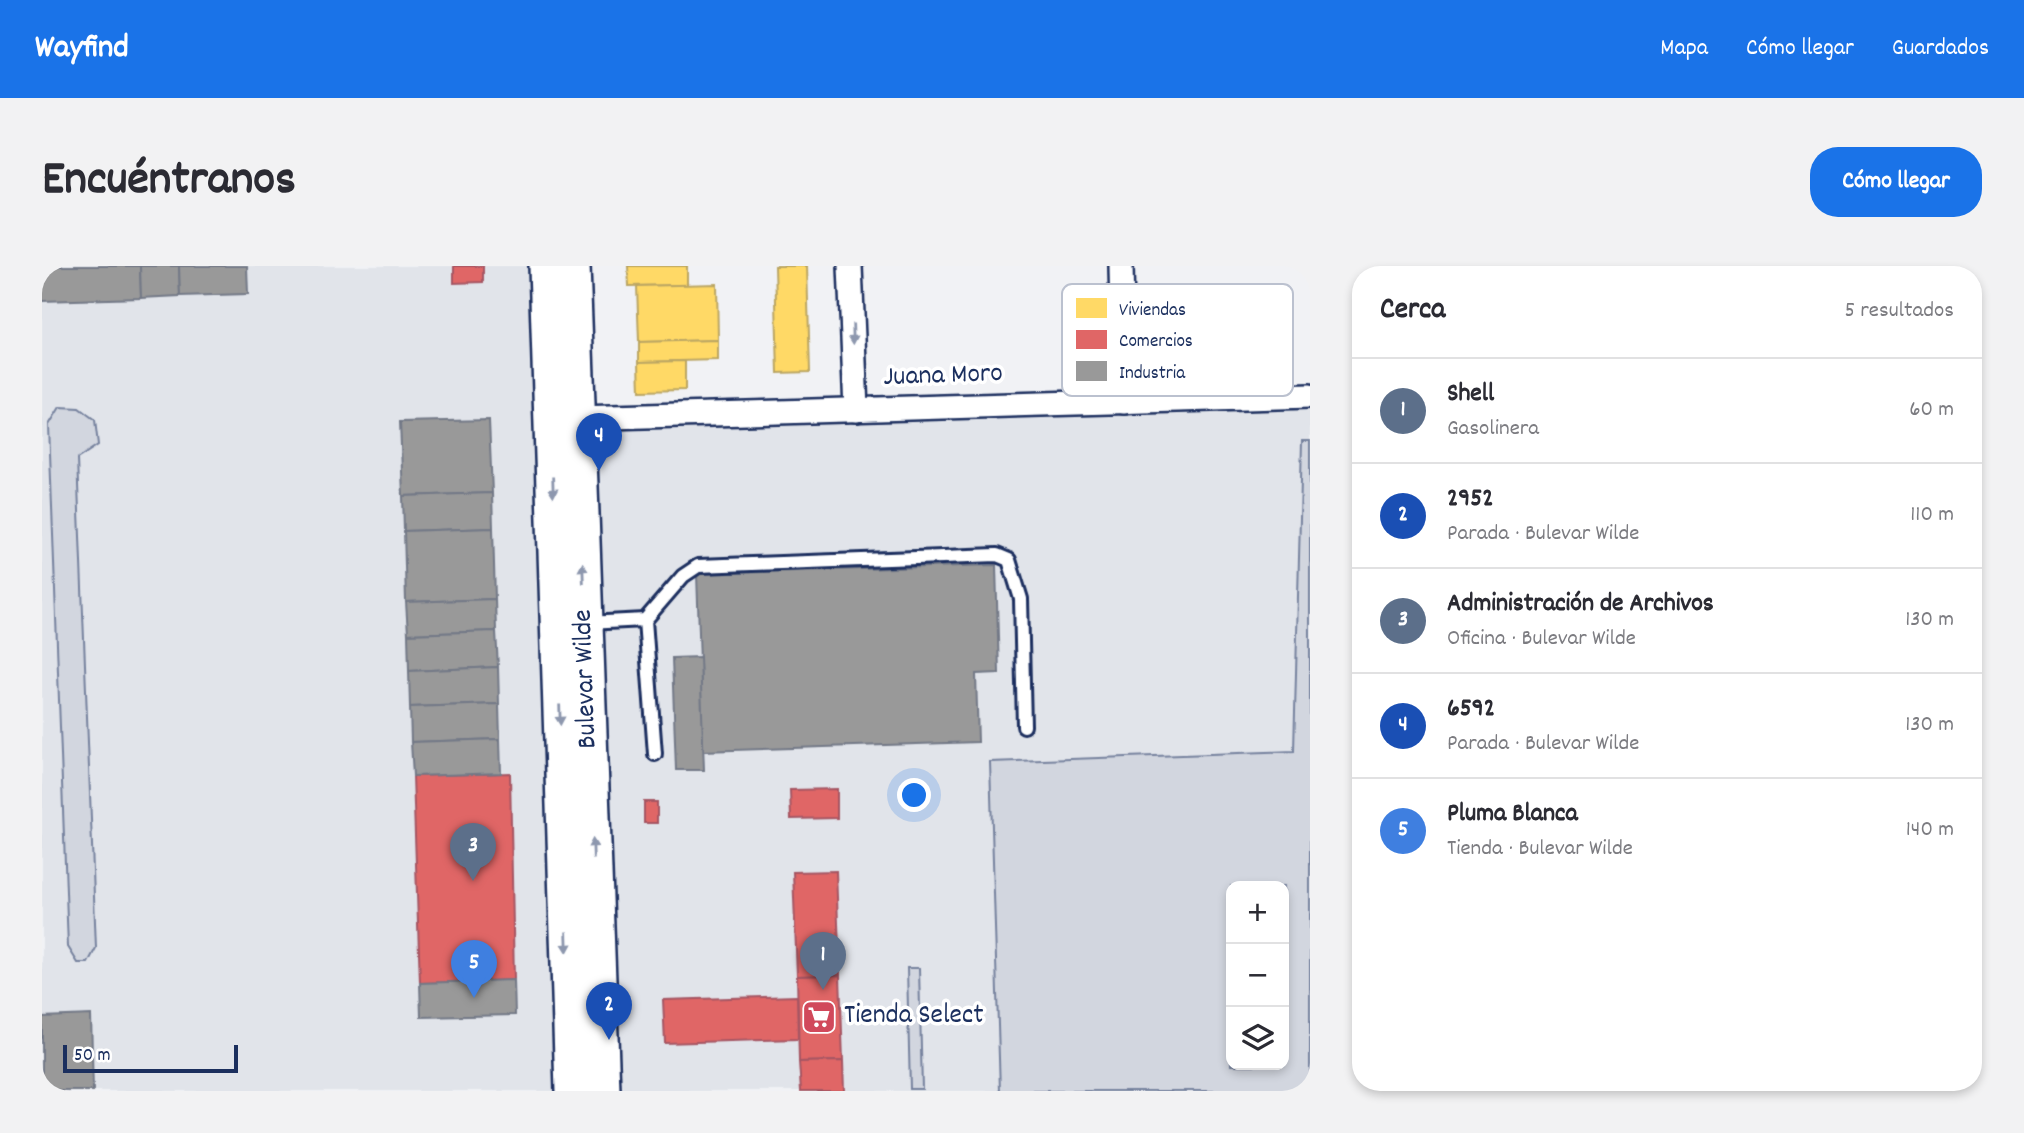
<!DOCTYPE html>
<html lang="es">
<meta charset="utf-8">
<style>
:root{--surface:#fff;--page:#f2f2f3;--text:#2b2b33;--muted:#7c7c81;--line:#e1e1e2;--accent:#1a73e8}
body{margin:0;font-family:Dekko,sans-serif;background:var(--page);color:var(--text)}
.controls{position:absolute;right:21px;bottom:21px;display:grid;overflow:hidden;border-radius:14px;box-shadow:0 4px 10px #0003}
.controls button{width:63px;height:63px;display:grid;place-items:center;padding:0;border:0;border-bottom:2px solid var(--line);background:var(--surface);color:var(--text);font:35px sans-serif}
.scale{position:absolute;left:21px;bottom:18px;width:175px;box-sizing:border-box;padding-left:7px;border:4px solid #1b2f5e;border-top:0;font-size:19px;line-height:24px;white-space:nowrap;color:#1b2f5e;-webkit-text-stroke:5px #fff;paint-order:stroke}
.you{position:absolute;left:873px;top:530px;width:24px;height:24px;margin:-18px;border:5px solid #fff;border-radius:50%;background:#1a73e8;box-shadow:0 0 0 10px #1a73e833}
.badge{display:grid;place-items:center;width:46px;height:46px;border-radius:50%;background:var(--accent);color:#fff;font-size:23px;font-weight:700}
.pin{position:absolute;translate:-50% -58px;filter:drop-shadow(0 2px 4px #0008)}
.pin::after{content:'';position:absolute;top:37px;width:24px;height:21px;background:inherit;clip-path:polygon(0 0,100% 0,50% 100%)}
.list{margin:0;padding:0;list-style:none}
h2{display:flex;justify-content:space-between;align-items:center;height:91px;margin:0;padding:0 28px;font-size:30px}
h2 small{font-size:23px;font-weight:400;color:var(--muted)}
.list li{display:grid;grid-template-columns:46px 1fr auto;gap:21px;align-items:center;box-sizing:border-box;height:105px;padding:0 28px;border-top:2px solid var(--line)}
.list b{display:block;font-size:26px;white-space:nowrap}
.list p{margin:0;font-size:23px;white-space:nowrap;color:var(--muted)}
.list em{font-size:23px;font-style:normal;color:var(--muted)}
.icon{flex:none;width:38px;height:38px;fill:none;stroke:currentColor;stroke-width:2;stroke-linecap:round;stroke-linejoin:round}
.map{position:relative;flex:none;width:1268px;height:825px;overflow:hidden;border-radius:28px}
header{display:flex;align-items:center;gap:42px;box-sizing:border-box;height:98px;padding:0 35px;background:var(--accent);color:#fff}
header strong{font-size:33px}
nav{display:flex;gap:38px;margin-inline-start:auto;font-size:24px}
.intro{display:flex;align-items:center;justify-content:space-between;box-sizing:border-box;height:168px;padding:0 42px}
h1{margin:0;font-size:49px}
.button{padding:18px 32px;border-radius:28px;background:var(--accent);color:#fff;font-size:24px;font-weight:700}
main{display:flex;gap:42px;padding:0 42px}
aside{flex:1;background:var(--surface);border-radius:28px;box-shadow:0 4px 10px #0003}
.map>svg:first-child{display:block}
.built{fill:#e1e4ea;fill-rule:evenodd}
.green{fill:#d2d6df;stroke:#76829e;stroke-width:2;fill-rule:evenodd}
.homes{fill:#ffd966;stroke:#bba664;stroke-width:2}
.shops{fill:#e06666;stroke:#a55664;stroke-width:2}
.industry{fill:#999;stroke:#737987;stroke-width:2}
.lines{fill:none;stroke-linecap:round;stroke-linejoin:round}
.lane-casing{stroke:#1b2f5e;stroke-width:18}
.street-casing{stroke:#1b2f5e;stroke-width:28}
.secondary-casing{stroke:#1b2f5e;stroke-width:38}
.lane{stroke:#fff;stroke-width:12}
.street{stroke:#fff;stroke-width:23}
.secondary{stroke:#fff;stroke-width:33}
.oneway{fill:#8d97ae}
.labels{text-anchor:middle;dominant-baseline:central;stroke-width:7;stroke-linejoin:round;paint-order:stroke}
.street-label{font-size:28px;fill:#1b2f5e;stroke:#fff}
.poi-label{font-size:28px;fill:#1b2f5e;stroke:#fff;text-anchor:start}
.key{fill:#fff;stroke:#bbc1cf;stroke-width:2}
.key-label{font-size:19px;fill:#1b2f5e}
</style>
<header>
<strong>Wayfind</strong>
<nav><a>Mapa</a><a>Cómo llegar</a><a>Guardados</a></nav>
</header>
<div class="intro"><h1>Encuéntranos</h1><a class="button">Cómo llegar</a></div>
<main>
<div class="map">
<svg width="1268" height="825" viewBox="0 0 1268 825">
<rect width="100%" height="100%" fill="#f1f2f5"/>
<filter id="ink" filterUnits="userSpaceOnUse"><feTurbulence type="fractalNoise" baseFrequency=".0143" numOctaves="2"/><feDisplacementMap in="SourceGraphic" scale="14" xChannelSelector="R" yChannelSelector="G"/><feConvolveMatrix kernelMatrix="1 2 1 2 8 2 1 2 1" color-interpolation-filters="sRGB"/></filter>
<g filter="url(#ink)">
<!-- built -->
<path class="built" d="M 0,0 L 504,0 L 509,152 L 1268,130 L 1268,825 L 0,825 ZM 1189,620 L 1242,620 L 1242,799 L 1189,799 Z"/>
<!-- green -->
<g class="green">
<polygon points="18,141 37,142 53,154 56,179 35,193 54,682 46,697 36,697 26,681 7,159"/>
<path d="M 1260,175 L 1268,175 L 1268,825 L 958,825 L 948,496 L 1252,485 ZM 1189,620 L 1242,620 L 1242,799 L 1189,799 Z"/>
<polygon points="865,702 877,702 880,823 868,823"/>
</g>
<!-- homes -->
<g class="homes">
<polygon points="586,0 645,0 645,19 587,20"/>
<polygon points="733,0 765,0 768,106 736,107"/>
<polygon points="675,18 676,74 597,76 595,20"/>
<polygon points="676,74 676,94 597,96 597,76"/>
<polygon points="643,95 643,124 598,125 597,96"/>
</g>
<!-- shops -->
<g class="shops">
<polygon points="412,0 441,0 441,16 412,17"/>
<polygon points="468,507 472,714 378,717 371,510"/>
<polygon points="795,523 795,552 749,553 748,524"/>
<rect x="602" y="536" width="13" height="21"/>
<polygon points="794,605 798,709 755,710 751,606"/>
<polygon points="798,709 801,795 757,796 755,710"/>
<polygon points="755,730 756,773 623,777 621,734"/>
<polygon points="801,795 802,825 759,825 757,796"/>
</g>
<!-- industry -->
<g class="industry">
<polygon points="0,0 98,0 99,32 0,35"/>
<polygon points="98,0 137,0 138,30 99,32"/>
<polygon points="137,0 205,0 206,28 138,30"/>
<polygon points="447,154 450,227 361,230 358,156"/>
<polygon points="450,227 451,262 362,265 361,230"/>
<polygon points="451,262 453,333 364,336 362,265"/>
<polygon points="954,299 957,407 934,408 936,476 661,485 655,308"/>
<polygon points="453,333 454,365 366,368 364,336"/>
<polygon points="454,365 456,401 367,405 366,368"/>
<polygon points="658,391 662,504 634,504 630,392"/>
<polygon points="456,401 457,438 368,441 367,405"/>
<polygon points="457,438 458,473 369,476 368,441"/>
<polygon points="458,473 459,507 371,510 369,476"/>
<polygon points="472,714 473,749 379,751 378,717"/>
<polygon points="49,749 51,825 0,825 0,751"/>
</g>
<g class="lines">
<!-- lane casing -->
<g class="lane-casing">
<g id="lane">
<polyline points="603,354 613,488"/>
<polyline points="545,357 603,354 641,310 656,300 955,289 967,294 979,333 982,460"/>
</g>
</g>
<!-- street casing -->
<g class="street-casing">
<g id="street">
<polyline points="808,0 814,144"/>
<polyline points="1079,0 1082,136"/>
<polyline points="535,152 1268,130"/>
</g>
</g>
<!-- secondary casing -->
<g class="secondary-casing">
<g id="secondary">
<polyline points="504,0 530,825"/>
<polyline points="531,0 561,825"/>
</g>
</g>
<!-- lane -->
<use href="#lane" class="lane"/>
<!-- street -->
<use href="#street" class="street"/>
<!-- secondary -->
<use href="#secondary" class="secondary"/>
</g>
<!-- one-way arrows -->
<defs><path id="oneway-solid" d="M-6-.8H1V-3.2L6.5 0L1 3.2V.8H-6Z" transform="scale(1.75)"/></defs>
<g class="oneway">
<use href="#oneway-solid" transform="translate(811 68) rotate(88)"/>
<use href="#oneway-solid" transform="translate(511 221) rotate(88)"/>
<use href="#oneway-solid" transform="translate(541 307) rotate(-92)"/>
<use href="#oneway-solid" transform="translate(518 449) rotate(88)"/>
<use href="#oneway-solid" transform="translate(551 583) rotate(-92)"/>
<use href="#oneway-solid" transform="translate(525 676) rotate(88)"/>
</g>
</g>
<!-- icons -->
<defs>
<g id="supermarket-square" transform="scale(1.75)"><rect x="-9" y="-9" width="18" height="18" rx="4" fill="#d1495b" stroke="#fff"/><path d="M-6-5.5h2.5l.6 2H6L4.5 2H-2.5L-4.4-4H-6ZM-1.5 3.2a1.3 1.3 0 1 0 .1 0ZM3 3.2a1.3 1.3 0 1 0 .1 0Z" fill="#fff"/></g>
</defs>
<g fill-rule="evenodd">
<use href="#supermarket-square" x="777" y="751"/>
</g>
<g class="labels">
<!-- street labels -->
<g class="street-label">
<text transform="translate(901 111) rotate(-2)">Juana Moro</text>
<text transform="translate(545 413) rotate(-92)">Bulevar Wilde</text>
</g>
<!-- poi labels -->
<g class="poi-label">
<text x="802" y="751">Tienda Select</text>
</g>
</g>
<!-- legend -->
<rect x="1020" y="18" width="231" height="112" rx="10" class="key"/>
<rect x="1034" y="32" width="31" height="20" fill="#ffd966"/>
<rect x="1034" y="64" width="31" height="19" fill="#e06666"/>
<rect x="1034" y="95" width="31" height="20" fill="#999"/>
<g class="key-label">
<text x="1077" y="49">Viviendas</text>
<text x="1077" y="80">Comercios</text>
<text x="1077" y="112">Industria</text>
</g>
</svg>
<div class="controls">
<button>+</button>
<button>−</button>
<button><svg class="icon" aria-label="layers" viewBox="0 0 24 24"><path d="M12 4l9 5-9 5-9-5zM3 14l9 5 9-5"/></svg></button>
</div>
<div class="scale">50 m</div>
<div class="you"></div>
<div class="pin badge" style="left:781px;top:724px;background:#5c6f8a">1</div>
<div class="pin badge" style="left:567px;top:774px;background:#1a4fb4">2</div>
<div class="pin badge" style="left:431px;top:615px;background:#5c6f8a">3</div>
<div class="pin badge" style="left:557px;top:205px;background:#1a4fb4">4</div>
<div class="pin badge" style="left:432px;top:732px;background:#3f7fe0">5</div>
</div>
<aside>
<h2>Cerca<small>5 resultados</small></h2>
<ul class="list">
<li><span class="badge" style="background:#5c6f8a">1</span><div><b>Shell</b><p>Gasolinera</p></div><em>60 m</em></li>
<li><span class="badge" style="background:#1a4fb4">2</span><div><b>2952</b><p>Parada · Bulevar Wilde</p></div><em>110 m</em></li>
<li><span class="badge" style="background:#5c6f8a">3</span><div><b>Administración de Archivos</b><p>Oficina · Bulevar Wilde</p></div><em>130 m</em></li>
<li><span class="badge" style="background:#1a4fb4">4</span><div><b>6592</b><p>Parada · Bulevar Wilde</p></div><em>130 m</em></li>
<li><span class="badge" style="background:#3f7fe0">5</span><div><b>Pluma Blanca</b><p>Tienda · Bulevar Wilde</p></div><em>140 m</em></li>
</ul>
</aside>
</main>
